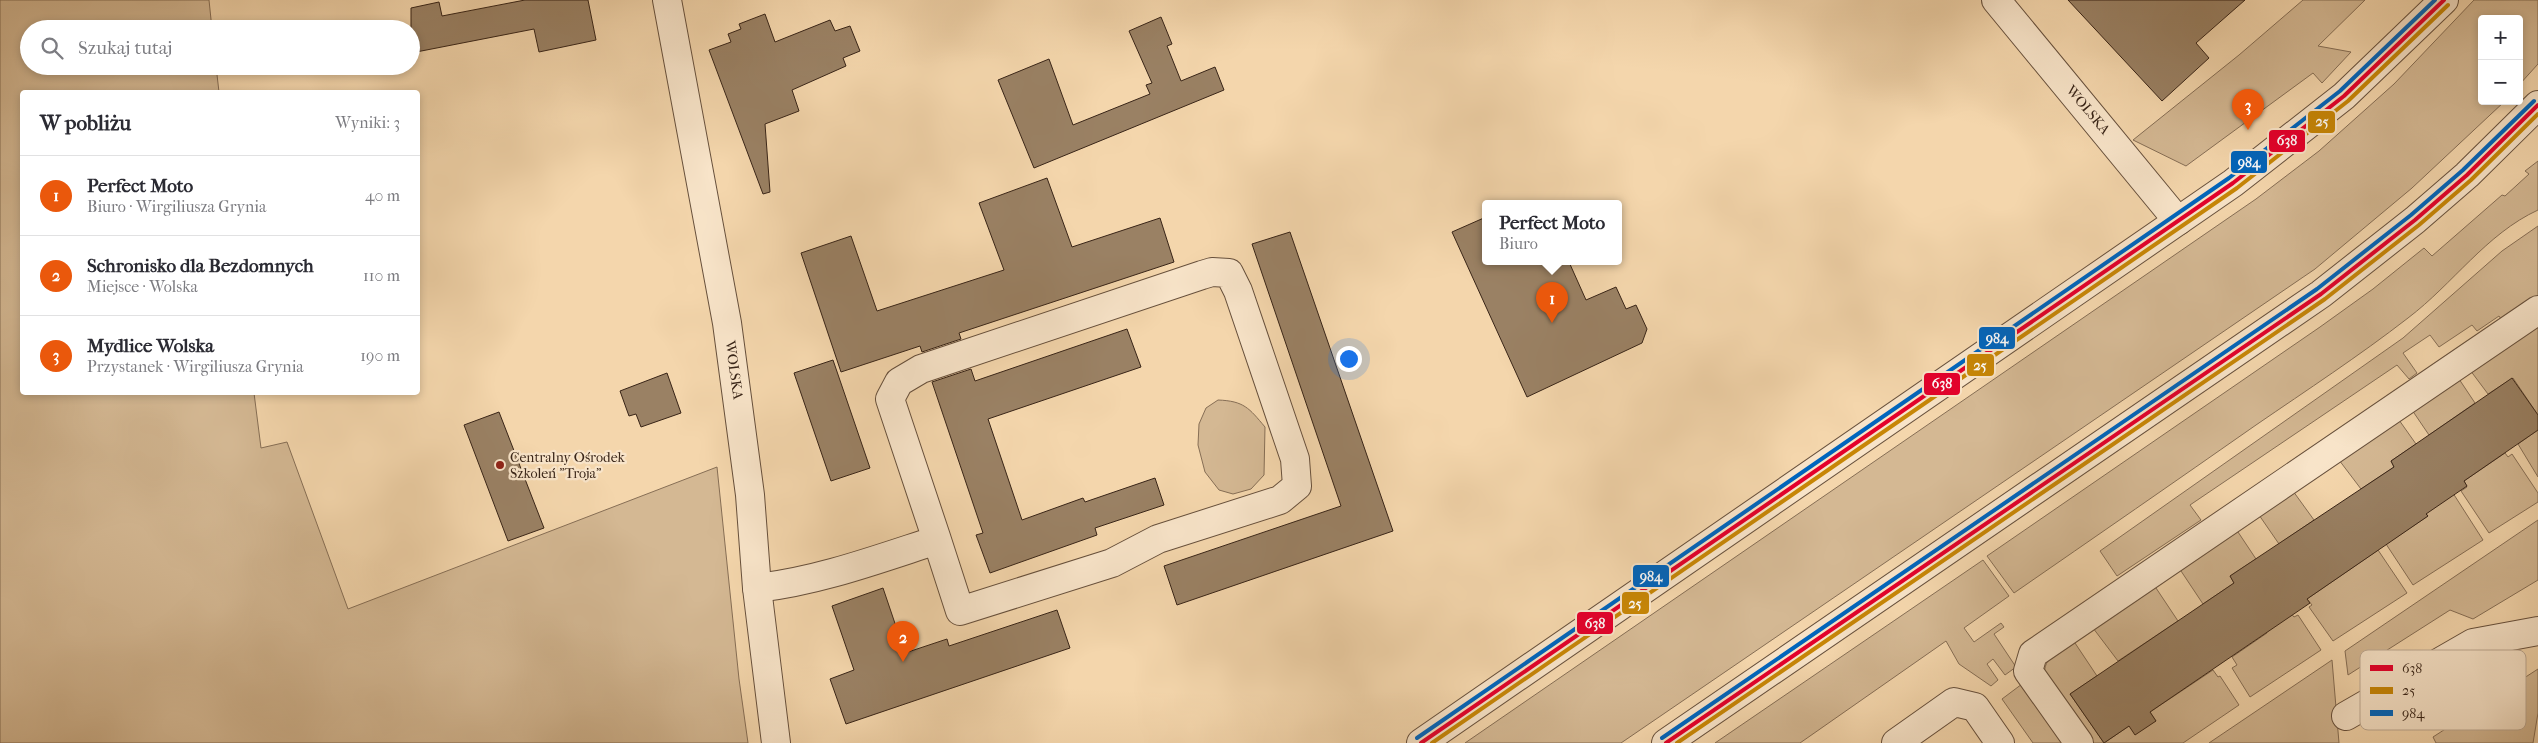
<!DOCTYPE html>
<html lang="pl">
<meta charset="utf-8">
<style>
:root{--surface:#fff;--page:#f7f7f7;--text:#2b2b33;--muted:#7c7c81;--line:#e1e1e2;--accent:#ea580c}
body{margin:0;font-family:"IM FELL French Canon",serif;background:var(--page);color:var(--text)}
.controls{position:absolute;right:15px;top:15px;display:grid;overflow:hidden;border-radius:5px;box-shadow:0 2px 8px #0003}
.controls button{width:45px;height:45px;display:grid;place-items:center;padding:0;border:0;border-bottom:1px solid var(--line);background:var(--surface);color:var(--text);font:25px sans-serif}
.you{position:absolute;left:1348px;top:358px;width:18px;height:18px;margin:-12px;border:4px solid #fff;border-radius:50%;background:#1a73e8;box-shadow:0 0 0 8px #1a73e833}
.badge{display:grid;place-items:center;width:32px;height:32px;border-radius:50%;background:var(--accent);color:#fff;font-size:16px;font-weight:700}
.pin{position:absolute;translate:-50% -41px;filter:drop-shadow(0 1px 2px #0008)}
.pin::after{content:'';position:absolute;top:26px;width:18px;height:15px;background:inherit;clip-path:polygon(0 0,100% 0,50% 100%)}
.popup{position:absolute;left:1482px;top:200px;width:140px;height:65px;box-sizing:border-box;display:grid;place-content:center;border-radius:5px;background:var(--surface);filter:drop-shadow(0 1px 4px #0005);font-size:16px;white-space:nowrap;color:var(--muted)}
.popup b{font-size:19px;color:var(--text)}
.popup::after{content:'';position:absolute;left:50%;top:100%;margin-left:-10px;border:10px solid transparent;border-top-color:var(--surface)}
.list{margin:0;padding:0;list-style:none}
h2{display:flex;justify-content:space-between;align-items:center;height:65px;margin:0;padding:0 20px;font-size:21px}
h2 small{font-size:16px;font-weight:400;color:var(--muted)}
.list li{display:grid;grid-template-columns:32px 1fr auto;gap:15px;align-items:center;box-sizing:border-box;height:80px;padding:0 20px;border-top:1px solid var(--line)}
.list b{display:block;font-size:19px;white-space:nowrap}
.list p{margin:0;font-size:16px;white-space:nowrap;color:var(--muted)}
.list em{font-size:16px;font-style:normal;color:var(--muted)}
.icon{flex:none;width:28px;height:28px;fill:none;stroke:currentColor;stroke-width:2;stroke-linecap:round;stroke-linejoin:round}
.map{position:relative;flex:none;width:2538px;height:743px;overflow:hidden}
.search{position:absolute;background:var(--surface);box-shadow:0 2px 8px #0003;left:20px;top:20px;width:400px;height:55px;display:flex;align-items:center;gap:12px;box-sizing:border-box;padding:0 18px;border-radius:28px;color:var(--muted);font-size:19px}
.panel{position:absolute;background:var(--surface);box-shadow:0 2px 8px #0003;left:20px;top:90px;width:400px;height:305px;border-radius:5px}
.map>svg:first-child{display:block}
.green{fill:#d4b893;stroke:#866e55}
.building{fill:#9a8164;stroke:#382417}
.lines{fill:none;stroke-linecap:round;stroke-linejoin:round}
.minor-casing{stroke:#67503c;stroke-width:30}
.minor{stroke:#f8e4c9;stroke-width:28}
.bus-1-casing{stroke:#f8e4c9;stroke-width:8}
.bus-2-casing{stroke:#f8e4c9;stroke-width:8}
.bus-3-casing{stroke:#f8e4c9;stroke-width:8}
.bus-1{stroke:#e4002b;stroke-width:4}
.bus-2{stroke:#c78606;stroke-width:4}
.bus-3{stroke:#0065bd;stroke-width:4}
.poi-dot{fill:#8f2418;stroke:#f8e4c9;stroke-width:2}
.labels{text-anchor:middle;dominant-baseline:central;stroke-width:4.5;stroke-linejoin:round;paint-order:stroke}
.street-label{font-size:14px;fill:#382417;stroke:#f8e4c9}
.poi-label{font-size:14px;fill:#382417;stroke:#f8e4c9;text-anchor:start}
.key{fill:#f8e4c9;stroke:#beaa94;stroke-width:1}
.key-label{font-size:14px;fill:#382417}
.line-badge{stroke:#f8e4c9;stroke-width:2}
.badge-label{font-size:14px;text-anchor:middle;font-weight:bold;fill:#fff}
</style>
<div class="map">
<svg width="2538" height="743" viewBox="0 0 2538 743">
<rect width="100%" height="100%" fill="#f4d6ac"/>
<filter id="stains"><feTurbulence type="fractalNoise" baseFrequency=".004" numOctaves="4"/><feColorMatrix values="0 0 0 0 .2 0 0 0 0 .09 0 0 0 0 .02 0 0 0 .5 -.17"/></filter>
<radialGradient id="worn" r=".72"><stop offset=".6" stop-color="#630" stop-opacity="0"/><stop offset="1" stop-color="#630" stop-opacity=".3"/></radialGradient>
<!-- green -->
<g class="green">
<polygon points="0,0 209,0 212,29 29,29 29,66 216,66 219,92 22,92 22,392 254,393 261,448 287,442 348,609 717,467 739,679 748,743 0,743"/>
<polygon points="2303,0 2365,0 2318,46 2351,52 2322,83 2313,73 2186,166 2133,140 2239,55"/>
<polygon points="2474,0 2538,0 2538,64 2519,85 2519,19 2482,19 2482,101 2505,101 2412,188 2315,269 1621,743 1465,743 2256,199 2319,151 2394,84"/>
<path d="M 2538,161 L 2538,210 C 2486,234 2453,284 2408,318 C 2359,356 2307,390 2256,425 C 2176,481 2095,537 2014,593 L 1987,556 L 2320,327 L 2373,289 L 2424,248 L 2432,256 L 2502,195 L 2505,196 L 2529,174 L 2525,171 Z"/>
<polygon points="2538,226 2538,298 2503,322 2499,316 2477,331 2472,325 2439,347 2430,335 2403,353 2417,373 2409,379 2397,365 2190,505 2201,520 2117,576 2100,551 2403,338 2502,251"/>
<polygon points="2538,324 2538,415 2513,378 2488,394 2470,370"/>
<polygon points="2459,379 2475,403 2429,435 2412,410"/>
<path d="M 1218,400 C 1244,401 1249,408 1265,427 L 1264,475 L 1251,489 L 1233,494 L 1219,490 L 1205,472 L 1198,445 L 1199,424 L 1206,408 Z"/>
<polygon points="2399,420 2416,444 2391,461 2394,467 2361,489 2339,460"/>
<polygon points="2538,430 2538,477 2518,444"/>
<polygon points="2505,453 2508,457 2512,454 2538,493 2538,502 2489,533 2461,491 2467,487 2464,481"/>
<polygon points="2451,490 2483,540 2413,585 2386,544 2428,516 2423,509"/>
<polygon points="2293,491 2314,520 2279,544 2259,515"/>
<polygon points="2538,520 2538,580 2473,619 2450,610 2348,675 2345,651"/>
<polygon points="2236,529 2256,559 2230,576 2234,583 2203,604 2179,568"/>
<polygon points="2378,550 2407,593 2333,641 2309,607 2312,605 2307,599"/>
<polygon points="1983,560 2009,596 1964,628 1974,642 2001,623 2004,627 1994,634 2016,667 2005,675 1993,659 1987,664 1998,680 1991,686 1959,664 1946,641 1800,743 1715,743"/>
<polygon points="2154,585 2178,621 2118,661 2093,628"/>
<polygon points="2289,611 2294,617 2298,615 2321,650 2250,697 2232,668 2237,665 2232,657 2267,633 2264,628"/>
<path d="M 2073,640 L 2097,676 L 2070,694 L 2104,743 L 2129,726 L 2156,721 L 2150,712 L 2213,670 L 2218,677 L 2220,676 L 2239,705 L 2183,743 L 2090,743 L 2045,680 C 2041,658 2057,652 2073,640 Z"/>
<polygon points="2332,660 2339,743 2209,743"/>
<polygon points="2538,669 2538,713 2533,743 2436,743 2433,737"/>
<polygon points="2026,681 2068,743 2033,743 2002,699"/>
</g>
<!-- building -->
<g class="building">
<polygon points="525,0 588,0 596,40 539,52 534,29 411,53 411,8 439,2 442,16"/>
<polygon points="2068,0 2245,0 2196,43 2209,58 2162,101"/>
<polygon points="765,14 775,42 830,20 835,31 850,26 860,51 843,58 846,66 792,90 799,111 765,124 770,192 763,194 709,50 731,42 728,34 741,29 739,24"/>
<polygon points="1161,17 1172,44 1167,46 1181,81 1215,67 1224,90 1034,168 998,80 1049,59 1073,125 1150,94 1146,85 1152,83 1129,31"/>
<polygon points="1047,178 1072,247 1160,218 1174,262 959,333 961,339 922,352 920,346 841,372 801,253 851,236 877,311 1004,270 979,203"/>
<polygon points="1486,217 1486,262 1569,262 1586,300 1616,287 1626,309 1636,305 1647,329 1642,343 1527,397 1452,232"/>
<polygon points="1290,232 1393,531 1177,605 1164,566 1341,506 1252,244"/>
<polygon points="1127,329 1141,367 988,419 1022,520 1083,498 1085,502 1155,478 1164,505 1095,528 1097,535 990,573 976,535 983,533 932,382 971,369 975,381"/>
<polygon points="833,360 870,468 831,481 794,373"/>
<polygon points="667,373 681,413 641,427 636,414 629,416 620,391"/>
<polygon points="2512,378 2538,415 2538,430 2464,481 2467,486 2426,514 2428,516 2307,599 2310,603 2150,712 2156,721 2135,735 2129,726 2104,743 2070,694 2234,583 2230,576 2394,467 2391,461"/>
<polygon points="499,412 544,528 508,541 464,425"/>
<polygon points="883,588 905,653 947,639 949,646 1057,610 1070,648 846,724 830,679 854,670 832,606"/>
</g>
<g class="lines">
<!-- minor casing -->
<g class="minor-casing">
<g id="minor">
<polyline points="667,0 727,323 750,495 757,588 776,743"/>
<polyline points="1996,0 2178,221"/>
<path d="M 757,588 C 819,581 878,559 937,540 L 890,399 L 899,382 L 921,369 L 1202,275 L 1212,272 L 1229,273 L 1238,291 L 1295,459 L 1297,486 L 1280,500 L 1158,539 L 1112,563 L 960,611 L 937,540"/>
<polyline points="2346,716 2473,643 2538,631"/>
<polyline points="1421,743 2233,183 2344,96 2444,0"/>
<polyline points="1666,743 2321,294 2415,220 2467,175 2538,105"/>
<polyline points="1896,743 1954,702 1975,707 2000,743"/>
<polyline points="2079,743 2028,671 2033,654 2538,310"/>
</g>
</g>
<!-- minor -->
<use href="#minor" class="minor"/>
<!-- bus-1 casing -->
<g class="bus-1-casing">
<g id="bus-1">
<polyline points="1421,743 2233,183 2344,96 2444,0"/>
<polyline points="1666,743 2321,294 2415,220 2467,175 2538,105"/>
</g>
</g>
<!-- bus-2 casing -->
<g class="bus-2-casing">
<g id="bus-2">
<polyline points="1432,743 2237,188 2348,101 2448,5"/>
<polyline points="1677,743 2325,299 2419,225 2471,180 2538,114"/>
</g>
</g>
<!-- bus-3 casing -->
<g class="bus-3-casing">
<g id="bus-3">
<polyline points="1417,738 2229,178 2340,91 2435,0"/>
<polyline points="1662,738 2317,289 2411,215 2463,170 2534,101"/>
</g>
</g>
<!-- bus-1 -->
<use href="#bus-1" class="bus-1"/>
<!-- bus-2 -->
<use href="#bus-2" class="bus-2"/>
<!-- bus-3 -->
<use href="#bus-3" class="bus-3"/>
</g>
<!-- markers -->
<circle class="poi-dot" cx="500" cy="465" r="5"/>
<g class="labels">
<!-- street labels -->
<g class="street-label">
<text transform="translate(2088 110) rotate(50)">WOLSKA</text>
<text transform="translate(734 370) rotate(82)">WOLSKA</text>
</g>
<!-- poi labels -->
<g class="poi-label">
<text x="510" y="457">Centralny Ośrodek<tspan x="510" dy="16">Szkoleń "Troja"</tspan></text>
</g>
</g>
<!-- legend -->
<rect x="2360" y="650" width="166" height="80" rx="8" class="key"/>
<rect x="2370" y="665" width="23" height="6" fill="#e4002b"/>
<rect x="2370" y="687" width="23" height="7" fill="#c78606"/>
<rect x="2370" y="710" width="23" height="6" fill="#0065bd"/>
<g class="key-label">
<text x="2402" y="673">638</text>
<text x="2402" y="695">25</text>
<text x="2402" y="718">984</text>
</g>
<g class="line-badge">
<rect x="2307" y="110" width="29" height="24" rx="5" fill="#c78606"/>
<rect x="2268" y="129" width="38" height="24" rx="5" fill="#e4002b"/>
<rect x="2230" y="150" width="38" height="24" rx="5" fill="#0065bd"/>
<rect x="1978" y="326" width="38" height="24" rx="5" fill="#0065bd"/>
<rect x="1966" y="353" width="29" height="24" rx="5" fill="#c78606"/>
<rect x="1923" y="372" width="38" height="24" rx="5" fill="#e4002b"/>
<rect x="1632" y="564" width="38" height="24" rx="5" fill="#0065bd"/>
<rect x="1621" y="591" width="29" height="24" rx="5" fill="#c78606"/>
<rect x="1576" y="611" width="38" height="24" rx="5" fill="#e4002b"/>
</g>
<g class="badge-label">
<text x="2322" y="126">25</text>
<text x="2287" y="145">638</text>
<text x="2249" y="167">984</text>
<text x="1997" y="343">984</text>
<text x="1980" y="370">25</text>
<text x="1942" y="388">638</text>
<text x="1651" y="581">984</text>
<text x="1635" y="608">25</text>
<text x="1595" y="628">638</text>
</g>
<rect width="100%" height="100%" filter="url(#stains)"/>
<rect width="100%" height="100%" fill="url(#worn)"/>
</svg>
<div class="controls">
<button>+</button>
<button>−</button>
</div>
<div class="you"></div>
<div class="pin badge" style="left:1552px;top:323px">1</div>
<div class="popup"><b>Perfect Moto</b>Biuro</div>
<div class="pin badge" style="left:903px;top:662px">2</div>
<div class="pin badge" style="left:2248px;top:130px">3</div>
<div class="search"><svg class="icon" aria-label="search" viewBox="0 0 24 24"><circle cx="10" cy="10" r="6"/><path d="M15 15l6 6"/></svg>Szukaj tutaj</div>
<section class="panel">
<h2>W pobliżu<small>Wyniki: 3</small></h2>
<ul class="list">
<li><span class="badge">1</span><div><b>Perfect Moto</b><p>Biuro · Wirgiliusza Grynia</p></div><em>40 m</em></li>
<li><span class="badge">2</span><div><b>Schronisko dla Bezdomnych</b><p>Miejsce · Wolska</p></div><em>110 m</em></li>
<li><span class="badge">3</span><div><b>Mydlice Wolska</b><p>Przystanek · Wirgiliusza Grynia</p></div><em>190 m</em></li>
</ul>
</section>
</div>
